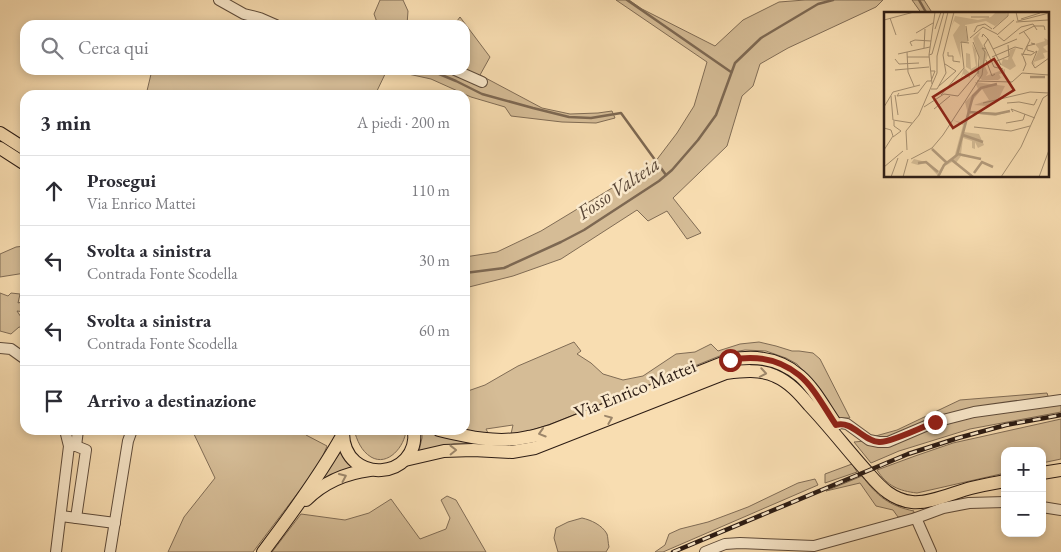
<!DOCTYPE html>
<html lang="it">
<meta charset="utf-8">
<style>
:root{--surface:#fff;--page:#f7f7f7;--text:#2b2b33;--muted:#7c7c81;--line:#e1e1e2}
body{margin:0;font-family:"EB Garamond",serif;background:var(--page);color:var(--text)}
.controls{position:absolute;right:15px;bottom:15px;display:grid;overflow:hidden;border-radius:10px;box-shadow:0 2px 8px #0003}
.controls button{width:45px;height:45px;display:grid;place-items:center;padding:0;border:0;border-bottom:1px solid var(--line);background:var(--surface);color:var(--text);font:25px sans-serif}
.stop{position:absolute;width:15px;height:15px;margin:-11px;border:4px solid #8f2418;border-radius:50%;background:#fff}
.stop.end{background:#8f2418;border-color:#fff;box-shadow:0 1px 5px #0008}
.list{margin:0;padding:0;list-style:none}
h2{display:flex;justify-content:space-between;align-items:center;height:65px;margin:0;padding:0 20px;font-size:21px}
h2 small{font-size:16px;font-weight:400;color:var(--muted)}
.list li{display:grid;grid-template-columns:32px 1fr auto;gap:15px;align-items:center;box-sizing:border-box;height:70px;padding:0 20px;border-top:1px solid var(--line)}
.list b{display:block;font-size:19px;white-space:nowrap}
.list p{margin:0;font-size:16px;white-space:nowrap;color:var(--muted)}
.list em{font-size:16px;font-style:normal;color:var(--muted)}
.icon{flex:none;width:28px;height:28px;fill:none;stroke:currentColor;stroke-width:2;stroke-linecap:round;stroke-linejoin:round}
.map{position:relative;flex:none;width:1061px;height:552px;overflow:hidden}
.search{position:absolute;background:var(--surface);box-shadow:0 2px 8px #0003;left:20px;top:20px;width:450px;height:55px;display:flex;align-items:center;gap:12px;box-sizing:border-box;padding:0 18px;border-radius:15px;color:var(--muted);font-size:19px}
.panel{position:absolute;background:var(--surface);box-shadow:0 2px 8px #0003;left:20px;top:90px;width:450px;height:345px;border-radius:15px}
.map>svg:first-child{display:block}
.green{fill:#d5bc96;stroke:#806c55}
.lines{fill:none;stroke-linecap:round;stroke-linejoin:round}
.stream{stroke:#7d6852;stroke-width:2.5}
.minor-casing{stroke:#5f4c3b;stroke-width:12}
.major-casing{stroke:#2c1c14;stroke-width:14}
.minor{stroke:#fae9cc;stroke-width:10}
.major{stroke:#f8ddb1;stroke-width:12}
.rail-casing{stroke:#2c1c14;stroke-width:4.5}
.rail{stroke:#fae9cc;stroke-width:2.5;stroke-dasharray:8;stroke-linecap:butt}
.oneway{stroke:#9c866a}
.route{stroke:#8f2418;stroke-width:6}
.labels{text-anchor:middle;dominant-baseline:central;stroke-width:5;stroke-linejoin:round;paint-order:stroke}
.street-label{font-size:19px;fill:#2c1c14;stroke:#fae9cc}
.water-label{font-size:20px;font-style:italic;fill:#5b4838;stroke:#fae9cc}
.inset-river{fill:none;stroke:#b39b7c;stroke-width:2.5}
.inset-road{fill:none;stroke:#a69072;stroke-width:1}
.view{fill:#8f2418;fill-opacity:0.15;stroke:#8f2418;stroke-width:2.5}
.inset-edge{fill:none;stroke:#2c1c14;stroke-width:2.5}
</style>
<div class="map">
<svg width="1061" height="552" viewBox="0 0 1061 552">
<rect width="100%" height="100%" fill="#f8ddb1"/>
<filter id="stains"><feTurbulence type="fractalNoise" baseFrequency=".004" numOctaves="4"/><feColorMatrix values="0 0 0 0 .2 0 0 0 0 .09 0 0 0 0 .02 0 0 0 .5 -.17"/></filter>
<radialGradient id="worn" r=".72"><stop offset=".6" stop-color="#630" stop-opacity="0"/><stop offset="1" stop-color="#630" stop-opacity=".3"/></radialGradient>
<!-- green -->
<g class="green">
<polygon points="380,0 403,0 408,11 407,25 378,25 374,14"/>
<polygon points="616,0 629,0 642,9 715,46 743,20 779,2 805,0 883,0 876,7 788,48 760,64 753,86 742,96 727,146 673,198 701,233 687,239 667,211 648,221 637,210 561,259 513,276 465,288 465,257 497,252 541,231 655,162 677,133 694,106 707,62"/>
<polygon points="912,0 924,0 933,14 922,14"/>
<polygon points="460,17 490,57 480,75 542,108 570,114 598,113 612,111 615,118 596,123 562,122 511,116 505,107 471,97 431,79 390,70 465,70 465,25 454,25"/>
<polygon points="152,70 387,70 375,95 146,95"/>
<polygon points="25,246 25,273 0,277 0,254 16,247"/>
<polygon points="0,293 8,296 11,293 20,294 18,303 25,301 25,312 17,311 21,317 25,319 25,328 19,327 11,334 0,331"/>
<path d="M 574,342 L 581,351 L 577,354 L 591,363 L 603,374 L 623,380 L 643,376 L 676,354 L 695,352 L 711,344 L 718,351 L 740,344 L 759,342 L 776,346 L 792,351 L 799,351 L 813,353 L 820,359 L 850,418 L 837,418 L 815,384 L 797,364 L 786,358 L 766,351 L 745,350 L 727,353 C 681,371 635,391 588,409 C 563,419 538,431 511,434 L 513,425 L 486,429 L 489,435 L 465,430 L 465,392 L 485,385 L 518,366 Z"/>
<polygon points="1047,393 1049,399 967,411 892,438 872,437 897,430 960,400"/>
<polygon points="1061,402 1061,412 970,429 899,451 871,463 854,442 865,441 870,443 975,415"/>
<path d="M 1061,419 L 1061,459 L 1042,463 L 1042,451 L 1005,451 L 1005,473 L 917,493 C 899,491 887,486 877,470 L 915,456 L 953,443 Z"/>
<polygon points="192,430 307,430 306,435 327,446 319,465 253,552 168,552 184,517 215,478"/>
<path d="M 354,430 L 406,430 C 405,446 388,467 371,457 C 361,451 357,440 354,430 Z"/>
<polygon points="422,430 477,443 477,445 454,444 419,451 422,438"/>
<polygon points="341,451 349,463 354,468 318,485"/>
<polygon points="852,464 857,472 825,483 825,474"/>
<path d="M 862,476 C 877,496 889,506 914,511 L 912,515 L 898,517 L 893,510 L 876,506 L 860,483 L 826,491 Z"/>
<polygon points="815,479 818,485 663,552 655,552 665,545 669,534 680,529 708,522 748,507 798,483"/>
<polygon points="447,496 456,500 486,552 272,552 301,514 345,520 369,513 391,499 420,539 446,529 450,518 441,500"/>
<path d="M 582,518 C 591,520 602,525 607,534 C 608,537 608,543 609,547 L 606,552 L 558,552 L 554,538 L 556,528 L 568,522 Z"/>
</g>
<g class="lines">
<!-- stream -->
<g class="stream">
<polyline points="627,0 731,72"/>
<polyline points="919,0 927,14"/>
<polyline points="427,70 432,71 456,81 482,94 533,108 569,117 591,118 621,113 666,175"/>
<polyline points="465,273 504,268 561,242 584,230 659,181 672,170 698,140 716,115 735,63 761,38 818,4 833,0"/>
</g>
<!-- minor casing -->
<g class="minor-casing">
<g id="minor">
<polyline points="219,0 244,14 260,18 276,25"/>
<polyline points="455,70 482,82"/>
<polyline points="0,348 11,349 25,359"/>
<polyline points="836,425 841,423 847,424 869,440 879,442 888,442 935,422 974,412 1061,400"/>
<polyline points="69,446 76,446 86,450 76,518"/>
<polyline points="76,446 78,430"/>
<polyline points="1042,507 1061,510"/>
<polyline points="61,516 115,523"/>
<polyline points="916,518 931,552"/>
<polyline points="56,552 69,446 65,430"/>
<polyline points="110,552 128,441 132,430"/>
<polyline points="705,552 725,544 740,543 814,546 916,518 943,508 969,503 1005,502"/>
</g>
</g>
<!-- major casing -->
<g class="major-casing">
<g id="major">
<polyline points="0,133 25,149"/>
<polyline points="0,148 25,164"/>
<path d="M 439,430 C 468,437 498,444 528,437 C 536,436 543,433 551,431 L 730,360 C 755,355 779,358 800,376 C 814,388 824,407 835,423"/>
<path d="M 343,433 C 344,486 420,480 414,430"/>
<path d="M 405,460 L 444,451 L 473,450 L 512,452 L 535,448 L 726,373 C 742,371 760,369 775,376 C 789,382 799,393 809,405 C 830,427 848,451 869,474 C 881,488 893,500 912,502 C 929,504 955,492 971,488 C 982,485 994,483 1005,481"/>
<polyline points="1042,473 1061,470"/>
<path d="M 306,500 C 323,483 346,473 370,470"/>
<path d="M 263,552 C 291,515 319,477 342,436"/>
</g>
</g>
<!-- minor -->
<use href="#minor" class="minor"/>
<!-- major -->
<use href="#major" class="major"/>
<!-- rail casing -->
<g class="rail-casing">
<polyline id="rail" points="673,552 908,454 958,438 1006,425 1061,415"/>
</g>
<!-- rail -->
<use href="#rail" class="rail"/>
</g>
<!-- one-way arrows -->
<defs><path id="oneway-chevron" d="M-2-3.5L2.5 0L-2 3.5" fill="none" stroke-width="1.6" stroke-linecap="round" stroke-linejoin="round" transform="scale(1.25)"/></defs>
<g class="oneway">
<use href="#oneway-chevron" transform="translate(763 373) rotate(10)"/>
<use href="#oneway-chevron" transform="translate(609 419) rotate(-22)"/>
<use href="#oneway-chevron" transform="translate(542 433) rotate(163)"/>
<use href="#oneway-chevron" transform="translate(453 450) rotate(-1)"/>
<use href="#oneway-chevron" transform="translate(343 477) rotate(-24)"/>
</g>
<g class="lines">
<!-- route -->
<path class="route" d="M 730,360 C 755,355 778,358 799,375 C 814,387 825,409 836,425 C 852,420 863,441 879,442 C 890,443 923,427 935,422"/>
</g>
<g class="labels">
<!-- street labels -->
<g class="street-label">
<text transform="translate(635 389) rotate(-22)">Via Enrico Mattei</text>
</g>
<!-- water labels -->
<g class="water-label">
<text transform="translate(618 188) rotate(-34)">Fosso Valteia</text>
</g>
</g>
<!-- overview -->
<g transform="translate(884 12)">
<rect width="165" height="165" fill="#f8ddb1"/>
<path d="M 112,0 L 122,0 L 124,4 L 111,14 L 102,9 L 81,13 L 84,30 L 76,31 L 77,47 L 69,23 L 76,13 L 70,9 L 67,16 L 71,4 L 94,8 L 107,5 ZM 97,19 L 94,25 L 104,43 L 100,52 L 104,61 L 102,64 L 121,57 L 121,61 L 115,62 L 117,66 L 122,62 L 114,68 L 98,68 L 93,64 L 96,49 L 89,26 ZM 160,26 L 164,28 L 165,32 L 159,35 L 164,40 L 159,41 L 161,46 L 150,50 L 151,54 L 149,51 L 155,37 L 151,32 L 161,29 ZM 88,32 L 92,39 L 94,60 L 86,62 L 86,66 L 79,62 L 76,69 L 80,56 L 86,61 L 87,58 L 82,55 L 82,41 L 86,42 L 87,57 L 92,54 ZM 132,36 L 128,46 L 132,54 L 126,58 L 117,53 L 119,47 L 124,48 L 126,38 ZM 91,70 L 121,74 L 115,86 L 103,94 L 90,93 L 105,88 L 98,77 L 96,79 L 86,92 L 87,100 L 121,101 L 111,104 L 87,101 L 82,110 L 80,120 L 95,122 L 100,133 L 94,136 L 91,130 L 91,137 L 88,136 L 88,129 L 79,126 L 77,142 L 98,147 L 77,144 L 72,151 L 89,165 L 68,150 L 61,154 L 55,165 L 42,151 L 34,153 L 27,151 L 30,147 L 42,150 L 55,159 L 61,150 L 47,137 L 63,151 L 70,146 L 79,113 L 69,108 L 79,111 L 84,102 L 81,90 L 94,77 Z" fill="#d5bc96"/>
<path class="inset-river" d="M 146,65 L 161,65M 85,100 L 112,102 L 126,99M 79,123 L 99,130M 48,137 L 63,151M 74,142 L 97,147M 68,148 L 89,165M 34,151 L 42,150 L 54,160M 90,161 L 98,150 L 109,155M 54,165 L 60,153 L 73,143 L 89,84 L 97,76 L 113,72"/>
<path class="inset-road" d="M 132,0 L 134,9 L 165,1M 164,2 L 165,19M 87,5 L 105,5M 6,6 L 12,23M 137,7 L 156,1M 0,8 L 30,0M 132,10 L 164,8M 82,14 L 84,29M 51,17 L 57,0M 109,17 L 124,4 L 124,0M 90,20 L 93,14 L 101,12 L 108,17M 32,21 L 49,11M 135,22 L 150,14 L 160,14 L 161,18M 113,23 L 130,8M 114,24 L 120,29 L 137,15 L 149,12 L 153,18M 98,25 L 99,22 L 104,27 L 117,53M 86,26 L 99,15 L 113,22M 104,27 L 100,33 L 110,55 L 119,57M 89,30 L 95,45 L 94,62M 147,31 L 151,32 L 143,34 L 143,38 L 150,40M 28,34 L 26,30 L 31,28 L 47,29M 40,36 L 41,17M 109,37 L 133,27M 23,40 L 24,60 L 30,74M 64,40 L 64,44 L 69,44 L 69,49 L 76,50M 14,42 L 46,35M 137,42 L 147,43 L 153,39 L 148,51 L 151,56M 45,43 L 48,42 L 60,0M 138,44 L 146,28 L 140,20M 139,44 L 142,52 L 139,59M 23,45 L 45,45M 108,45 L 131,35 L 139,37M 11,47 L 15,52 L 35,51M 102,48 L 108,64 L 111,62M 113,49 L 125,44 L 124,33M 151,56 L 165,46M 11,58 L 45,55M 138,61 L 165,63M 93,69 L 128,70 L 138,61M 48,72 L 45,43 L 51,0M 55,74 L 72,59 L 61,52M 47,77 L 53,77 L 62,61 L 59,43 L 70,0M 15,81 L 13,84 L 34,81 L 43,69 L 47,69 L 51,59 L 47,59M 11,83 L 14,103M 57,83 L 80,56 L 77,30 L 85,31M 7,84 L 9,108 L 28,111M 99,91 L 146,80 L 165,81M 123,91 L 135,90 L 150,93 L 153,87M 0,95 L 9,80 L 36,73M 40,95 L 60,82 L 74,84 L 95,59M 50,97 L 66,84M 129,100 L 127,97 L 151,106M 122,111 L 139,108 L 141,102M 90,115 L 127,119 L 146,114M 0,116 L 7,118 L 9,124 L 0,138M 9,125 L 17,119 L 10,114 L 10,109M 23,138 L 22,119 L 35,103 L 53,61 L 53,44 L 64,0M 27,147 L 48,136 L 59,123 L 98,63 L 101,40 L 98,36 L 102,37M 0,155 L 19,139M 7,165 L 14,146M 19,165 L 24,147M 117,165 L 137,135 L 159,86 L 165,82M 155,165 L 165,138"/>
<path class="view" d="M 110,47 L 130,78 L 69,116 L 49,85 Z"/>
<rect width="165" height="165" class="inset-edge"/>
</g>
<rect width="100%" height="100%" filter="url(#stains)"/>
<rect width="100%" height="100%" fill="url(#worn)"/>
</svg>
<div class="controls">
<button>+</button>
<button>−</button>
</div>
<div class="stop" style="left:730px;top:360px"></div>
<div class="stop end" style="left:935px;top:422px"></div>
<div class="search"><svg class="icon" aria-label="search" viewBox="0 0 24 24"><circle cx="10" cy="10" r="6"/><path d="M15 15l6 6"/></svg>Cerca qui</div>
<section class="panel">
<h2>3 min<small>A piedi · 200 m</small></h2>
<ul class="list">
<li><svg class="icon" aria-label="ahead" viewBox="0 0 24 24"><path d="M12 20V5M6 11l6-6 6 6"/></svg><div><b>Prosegui</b><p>Via Enrico Mattei</p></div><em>110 m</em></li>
<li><svg class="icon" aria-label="left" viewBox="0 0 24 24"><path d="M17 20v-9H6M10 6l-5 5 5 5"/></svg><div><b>Svolta a sinistra</b><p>Contrada Fonte Scodella</p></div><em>30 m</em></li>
<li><svg class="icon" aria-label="left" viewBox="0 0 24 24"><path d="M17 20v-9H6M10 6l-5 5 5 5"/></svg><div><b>Svolta a sinistra</b><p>Contrada Fonte Scodella</p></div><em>60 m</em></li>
<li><svg class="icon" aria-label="arrive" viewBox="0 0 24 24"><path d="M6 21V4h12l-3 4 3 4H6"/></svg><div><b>Arrivo a destinazione</b></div></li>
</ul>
</section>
</div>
